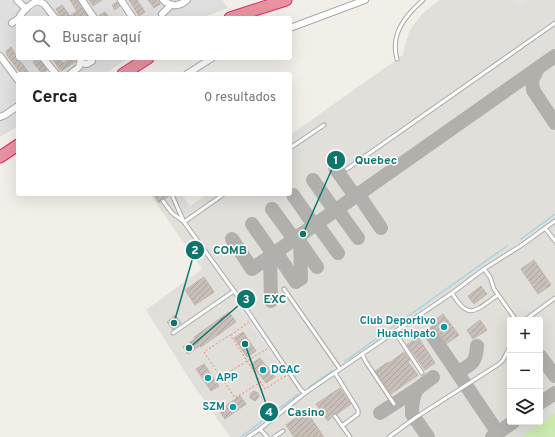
<!DOCTYPE html>
<html lang="es">
<meta charset="utf-8">
<style>
:root{--surface:#fff;--page:#f2f2f2;--text:#222;--muted:#767676;--line:#e0e0e0}
body{margin:0;font-family:Overpass,sans-serif;background:var(--page);color:var(--text)}
.controls{position:absolute;right:12px;bottom:12px;display:grid;overflow:hidden;border-radius:4px;box-shadow:0 4px 16px #0002}
.controls button{width:36px;height:36px;display:grid;place-items:center;padding:0;border:0;border-bottom:1px solid var(--line);background:var(--surface);color:var(--text);font:20px sans-serif}
.list{margin:0;padding:0;list-style:none}
h2{display:flex;justify-content:space-between;align-items:center;height:52px;margin:0;padding:0 16px;font-size:17px}
h2 small{font-size:13px;font-weight:400;color:var(--muted)}
.icon{flex:none;width:22px;height:22px;fill:none;stroke:currentColor;stroke-width:2;stroke-linecap:round;stroke-linejoin:round}
.map{position:relative;flex:none;width:555px;height:437px;overflow:hidden}
.search{position:absolute;background:var(--surface);box-shadow:0 4px 16px #0002;left:16px;top:16px;width:276px;height:44px;display:flex;align-items:center;gap:10px;box-sizing:border-box;padding:0 14px;border-radius:4px;color:var(--muted);font-size:15px}
.panel{position:absolute;background:var(--surface);box-shadow:0 4px 16px #0002;left:16px;top:72px;width:276px;height:124px;border-radius:4px}
.map>svg:first-child{display:block}
.residential{fill:#e0dfdf}
.airport{fill:#e1dfda;fill-rule:evenodd}
.grass{fill:#cdebb0}
.parking{fill:#e2e2e2}
.lines{fill:none;stroke-linecap:round;stroke-linejoin:round}
.stream{stroke:#aad3df;stroke-width:1.5}
.taxiway{stroke:#b1b0ac;stroke-width:14}
.building{fill:url(#building-hatch);stroke:#c4b6ab}
.lane-casing{stroke:#a9a9a9;stroke-width:5}
.street-casing{stroke:#a9a9a9;stroke-width:8}
.highway-casing{stroke:#dc2a67;stroke-width:13}
.path{stroke:#fa8072;stroke-width:1;stroke-dasharray:2 2;stroke-linecap:butt}
.lane{stroke:#fff;stroke-width:3}
.street{stroke:#fff;stroke-width:6}
.highway{stroke:#e892a2;stroke-width:11}
.culture-dot{fill:#0f9aa8;stroke:#fff;stroke-width:1.5}
.labels{text-anchor:middle;dominant-baseline:central;stroke-width:3;stroke-linejoin:round;paint-order:stroke}
.culture-label{font-size:11px;font-weight:bold;fill:#0d838f;stroke:#fff;text-anchor:end}
.leader{fill:none;stroke:#0f766e;stroke-width:1.5}
.callout-dot{fill:#0f766e;stroke:#fff;stroke-width:1.5}
.mark-label{font-size:12px;text-anchor:middle;font-weight:bold;fill:#fff}
.callout-label{font-size:12px;text-anchor:middle;font-weight:bold;fill:#0f766e;stroke:#fff;stroke-width:3;stroke-linejoin:round;paint-order:stroke}
</style>
<div class="map">
<svg width="555" height="437" viewBox="0 0 555 437">
<defs>
<pattern id="building-hatch" width="6" height="6" patternUnits="userSpaceOnUse"><rect width="6" height="6" fill="#c7bfb8"/><path d="M-1 1l2-2M0 6l6-6M5 7l2-2" fill="none" stroke="#aba49e"/></pattern>
</defs>
<rect width="100%" height="100%" fill="#f2efe9"/>
<!-- residential -->
<polygon class="residential" points="0,0 222,0 228,8 201,18 18,18 18,58 128,58 104,74 18,74 18,126 0,137"/>
<!-- airport -->
<path class="airport" d="M 439,0 L 555,0 L 555,437 L 230,437 L 192,383 L 146,310 L 202,269 L 150,194 L 181,194 L 190,206 L 207,194 L 290,194 L 290,135 L 403,55 L 406,41 L 410,30 L 422,14 ZM 510,320 L 540,320 L 540,422 L 510,422 Z"/>
<!-- grass -->
<polygon class="grass" points="555,413 555,437 521,437"/>
<!-- parking -->
<g class="parking">
<polygon points="514,0 531,0 520,8"/>
<polygon points="238,300 249,316 245,319 234,303"/>
<polygon points="252,321 268,344 264,346 249,324"/>
<polygon points="271,348 288,373 284,376 267,351"/>
</g>
<g class="lines">
<!-- stream -->
<g class="stream">
<polyline points="521,239 555,214"/>
<polyline points="345,361 507,246"/>
<polyline points="309,387 332,371"/>
<polyline points="241,437 298,394"/>
</g>
<!-- taxiway -->
<g class="taxiway">
<polyline points="538,68 532,80 533,90 555,123"/>
<polyline points="335,168 355,196"/>
<polyline points="313,180 335,211"/>
<polyline points="358,194 381,228"/>
<polyline points="293,195 314,225"/>
<polyline points="272,209 294,239"/>
<polyline points="337,209 358,238"/>
<polyline points="252,224 273,254"/>
<polyline points="317,224 338,253"/>
<polyline points="300,235 301,279"/>
<polyline points="232,239 252,269 555,56"/>
<polyline points="299,241 317,267"/>
<polyline points="276,252 296,282"/>
<polyline points="270,256 271,301"/>
<polyline points="437,331 432,335 498,433"/>
<polyline points="540,356 555,376"/>
<path d="M 458,372 C 472,364 476,363 477,346"/>
<polyline points="540,403 555,393"/>
<polyline points="380,413 417,389"/>
<polyline points="428,437 412,414 412,407 414,396 417,389 433,377"/>
<polyline points="492,437 513,422"/>
</g>
</g>
<!-- building -->
<g class="building">
<polygon points="70,0 78,0 89,18 61,18 56,9 62,5 70,16 77,11"/>
<polygon points="89,0 102,0 93,6"/>
<polygon points="129,0 137,0 145,12 139,16"/>
<polygon points="148,0 157,0 160,4 154,8"/>
<polygon points="117,2 120,6 115,10 112,5"/>
<polygon points="105,12 108,16 106,18 98,18 98,16"/>
<polygon points="11,47 18,58 30,74 21,74 6,54 7,53 6,51"/>
<polygon points="39,58 47,70 42,74 33,62"/>
<polygon points="52,58 60,58 63,63 70,58 76,58 76,61 61,71"/>
<polygon points="153,194 169,194 169,196 165,199 162,198 159,203"/>
<polygon points="534,260 551,285 538,294 521,269"/>
<polygon points="204,277 214,292 195,305 185,290"/>
<polygon points="481,286 487,294 474,304 468,296"/>
<polygon points="229,312 236,322 201,347 200,346 188,354 183,347 195,339 194,337"/>
<polygon points="443,314 459,335 446,344 431,323"/>
<polygon points="175,315 181,323 173,330 167,322"/>
<polygon points="480,320 487,330 473,339 467,330"/>
<polygon points="243,332 256,351 247,357 234,338"/>
<polygon points="418,337 435,363 425,370 407,345"/>
<polygon points="404,352 410,360 408,362 418,375 391,394 375,371 388,362 389,363"/>
<polygon points="260,358 275,377 266,383 251,364"/>
<polygon points="204,364 219,386 211,391 196,369"/>
<polygon points="340,388 351,404 337,414 334,413 332,417 328,421 316,404"/>
<polygon points="254,391 258,393 259,397 255,401 250,398 250,394"/>
<polygon points="240,396 246,404 225,419 219,410"/>
<polygon points="306,411 324,437 294,437 286,425"/>
</g>
<g class="lines">
<!-- lane casing -->
<g class="lane-casing">
<g id="lane">
<path d="M 397,59 C 390,34 405,16 423,0"/>
<polyline points="290,148 324,125"/>
<polyline points="347,169 555,23"/>
<polyline points="172,195 184,222 234,291"/>
<polyline points="163,201 172,213 183,221"/>
<polyline points="184,222 224,194"/>
<polyline points="545,228 555,241"/>
<polyline points="484,269 490,277 494,289 516,320"/>
<polyline points="284,289 340,369"/>
<path d="M 452,293 C 469,322 476,310 498,295"/>
<polyline points="525,320 555,298"/>
<polyline points="395,332 422,373"/>
<polyline points="173,333 234,291 301,390 305,393"/>
<polyline points="362,354 366,362 394,404"/>
<polyline points="335,373 358,410 358,414 342,426"/>
<polyline points="335,416 350,437"/>
<polyline points="260,429 267,437"/>
<polyline points="248,437 260,429 305,393 452,293 484,269 522,245 555,221"/>
<polyline points="274,437 283,431"/>
<polyline points="389,437 415,418 499,364 503,360 510,347"/>
</g>
</g>
<!-- street casing -->
<g class="street-casing">
<g id="street">
<polyline points="17,0 26,9"/>
<polyline points="82,0 94,18"/>
<polyline points="121,0 133,18"/>
<path d="M 163,0 C 171,7 179,7 187,0"/>
<polyline points="162,14 171,5"/>
<path d="M 19,18 C 22,11 31,3 38,1 L 44,4 L 55,18"/>
<polyline points="12,23 18,19"/>
<polyline points="290,28 365,0"/>
<polyline points="0,56 18,80"/>
<polyline points="43,58 56,74"/>
<polyline points="81,63 87,64 92,61"/>
<polyline points="70,74 79,67 81,58"/>
<polyline points="187,74 212,58"/>
<polyline points="0,117 5,115 18,106"/>
</g>
</g>
<!-- highway casing -->
<g class="highway-casing">
<g id="highway">
<polyline points="230,18 286,0"/>
<polyline points="123,74 148,58"/>
<polyline points="0,157 18,145"/>
</g>
</g>
<!-- path -->
<g class="path">
<polyline points="231,335 249,322"/>
<polyline points="221,377 268,348"/>
<polyline points="261,382 235,398 204,352 230,335 261,382 265,389 287,375"/>
</g>
<!-- lane -->
<use href="#lane" class="lane"/>
<!-- street -->
<use href="#street" class="street"/>
<!-- highway -->
<use href="#highway" class="highway"/>
</g>
<!-- markers -->
<g class="culture-dot">
<circle cx="444" cy="327" r="4"/>
<circle cx="263" cy="370" r="4"/>
<circle cx="208" cy="378" r="4"/>
<circle cx="233" cy="407" r="4"/>
</g>
<g class="labels">
<!-- culture labels -->
<g class="culture-label">
<text x="436" y="321">Club Deportivo<tspan x="436" dy="13">Huachipato</tspan></text>
<text x="271" y="370" text-anchor="start">DGAC</text>
<text x="216" y="378" text-anchor="start">APP</text>
<text x="225" y="407">SZM</text>
</g>
</g>
<!-- callouts -->
<path class="leader" d="M303 234L336 160M174 323L195 250M189 348L246 299M245 344L269 412"/>
<g class="callout-dot">
<circle cx="303" cy="234" r="4"/>
<circle cx="174" cy="323" r="4"/>
<circle cx="189" cy="348" r="4"/>
<circle cx="245" cy="344" r="4"/>
<circle cx="336" cy="160" r="10"/>
<circle cx="195" cy="250" r="10"/>
<circle cx="246" cy="299" r="10"/>
<circle cx="269" cy="412" r="10"/>
</g>
<g class="mark-label">
<text x="336" y="164">1</text>
<text x="195" y="254">2</text>
<text x="246" y="303">3</text>
<text x="269" y="416">4</text>
</g>
<g class="callout-label">
<text x="376" y="164">Quebec</text>
<text x="230" y="254">COMB</text>
<text x="275" y="303">EXC</text>
<text x="306" y="416">Casino</text>
</g>
</svg>
<div class="controls">
<button>+</button>
<button>−</button>
<button><svg class="icon" aria-label="layers" viewBox="0 0 24 24"><path d="M12 4l9 5-9 5-9-5zM3 14l9 5 9-5"/></svg></button>
</div>
<div class="search"><svg class="icon" aria-label="search" viewBox="0 0 24 24"><circle cx="10" cy="10" r="6"/><path d="M15 15l6 6"/></svg>Buscar aquí</div>
<section class="panel">
<h2>Cerca<small>0 resultados</small></h2>
<ul class="list">
</ul>
</section>
</div>
